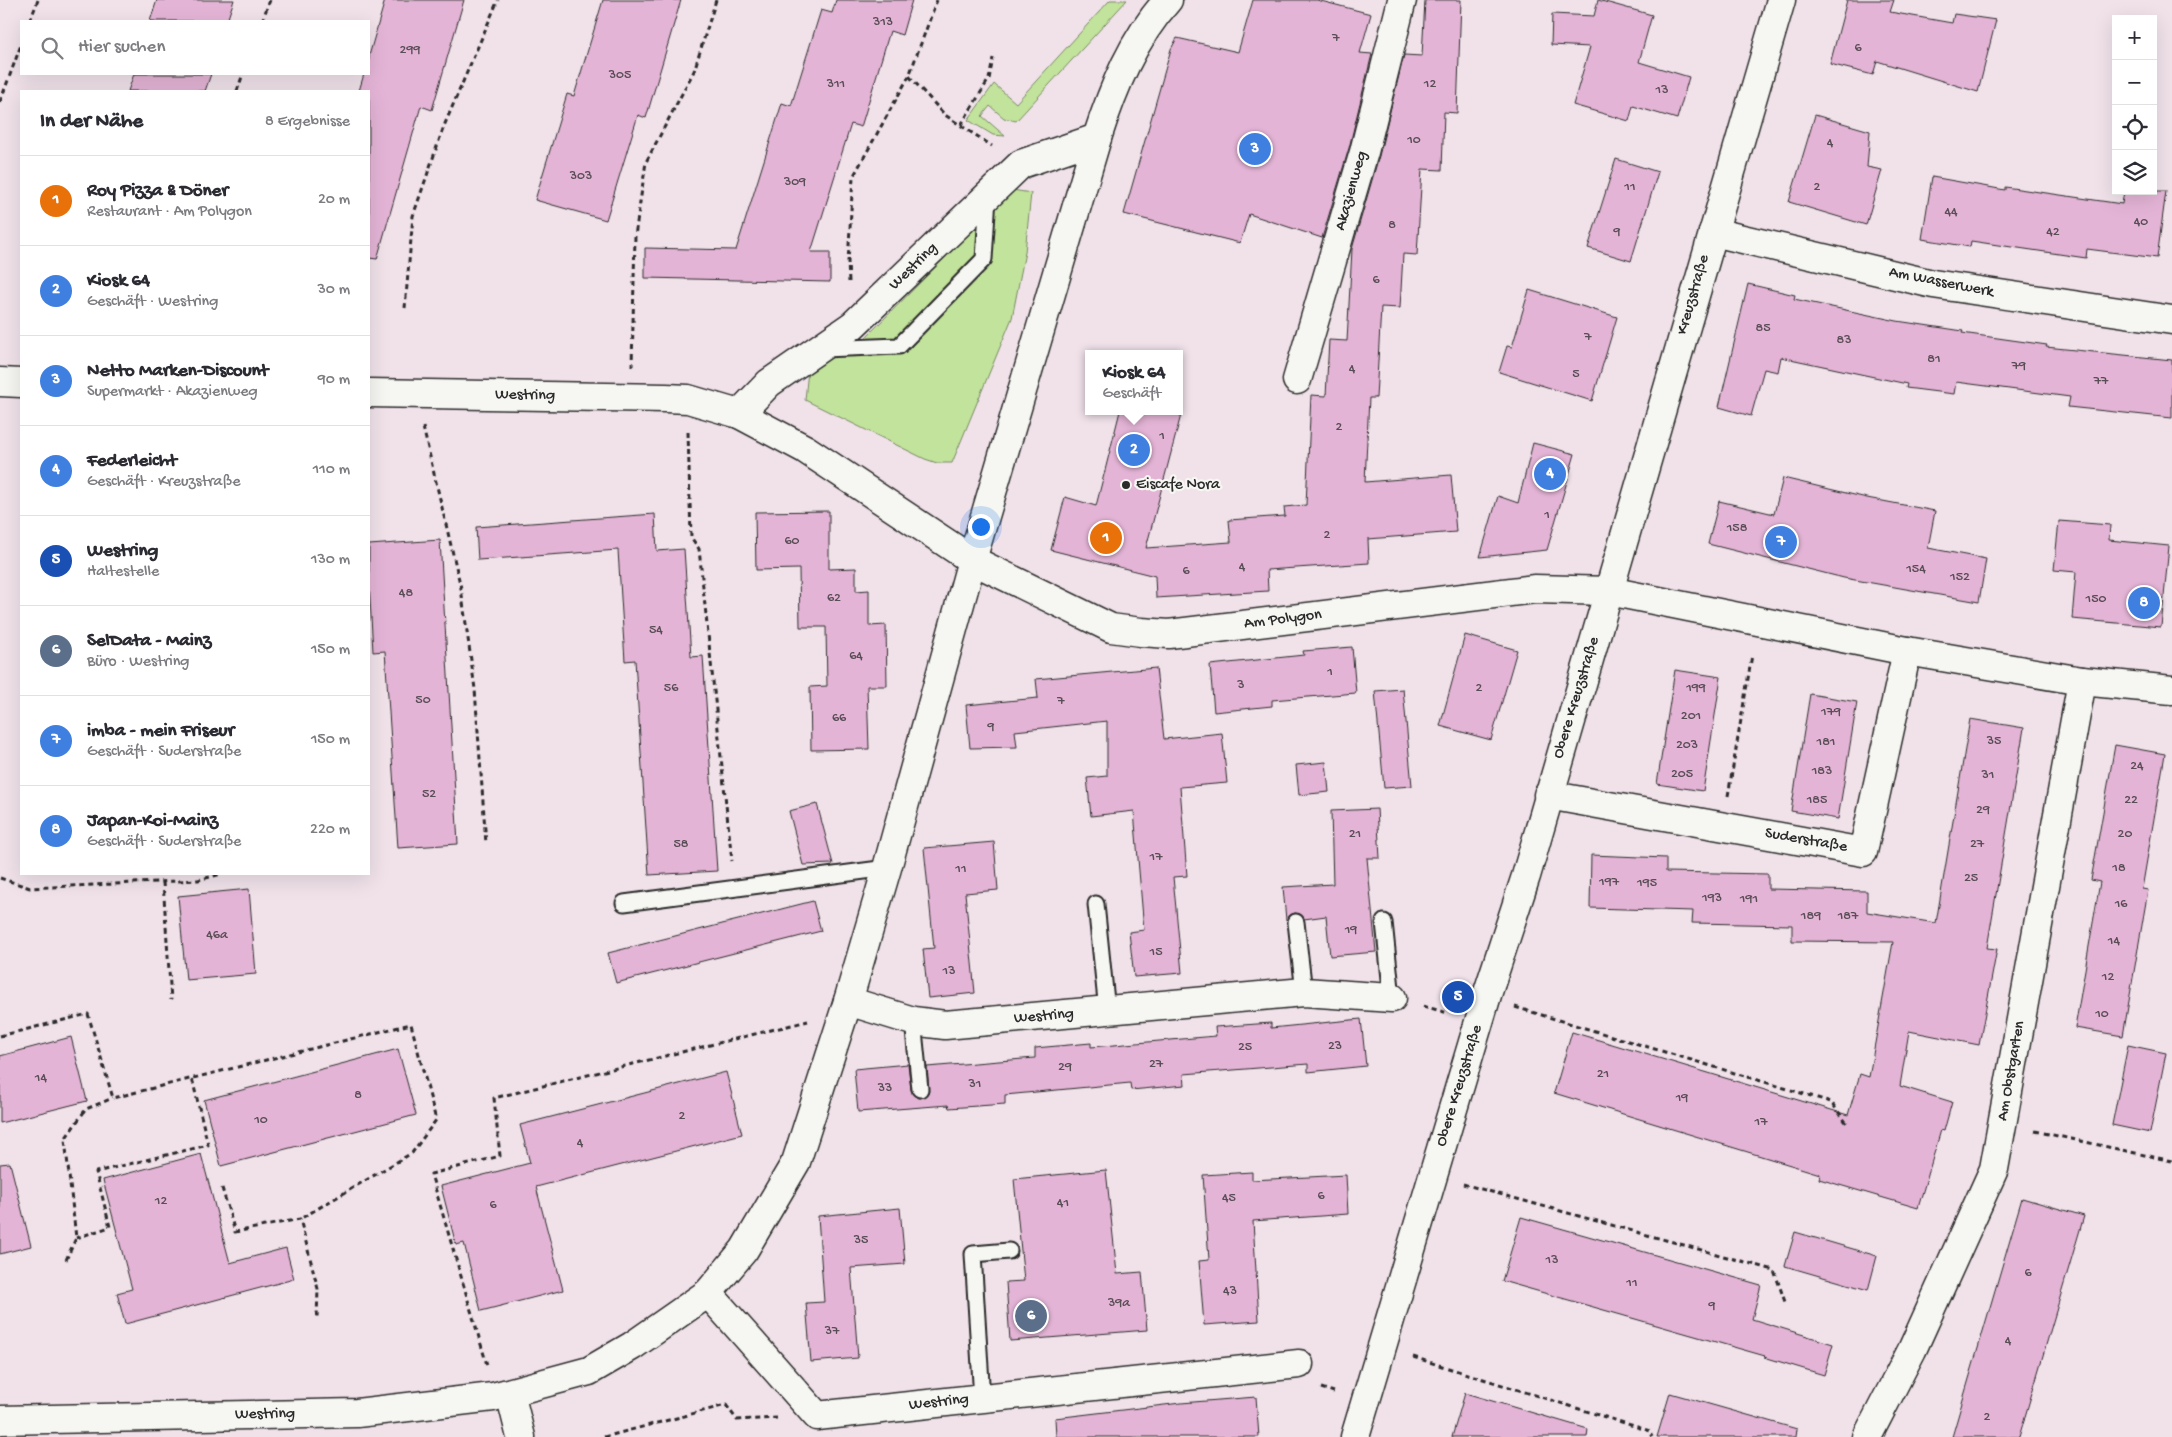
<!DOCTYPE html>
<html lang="de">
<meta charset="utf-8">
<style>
:root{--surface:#fff;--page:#f2f2f3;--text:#2b2b33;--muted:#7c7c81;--line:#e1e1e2;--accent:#0f766e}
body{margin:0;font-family:"Gochi Hand",sans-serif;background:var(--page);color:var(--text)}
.controls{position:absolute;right:15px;top:15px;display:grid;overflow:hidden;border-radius:0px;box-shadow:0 5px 20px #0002}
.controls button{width:45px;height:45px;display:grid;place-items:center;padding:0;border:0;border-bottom:1px solid var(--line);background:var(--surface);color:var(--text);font:25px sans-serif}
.you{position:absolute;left:980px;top:526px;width:18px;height:18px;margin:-12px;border:4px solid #fff;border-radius:50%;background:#1a73e8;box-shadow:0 0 0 8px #1a73e833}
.badge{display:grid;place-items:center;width:32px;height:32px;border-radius:50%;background:var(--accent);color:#fff;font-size:16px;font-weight:700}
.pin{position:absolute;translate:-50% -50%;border:2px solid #fff;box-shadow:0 1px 5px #0006}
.popup{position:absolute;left:1085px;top:350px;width:98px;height:65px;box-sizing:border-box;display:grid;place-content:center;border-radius:0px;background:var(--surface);filter:drop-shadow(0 1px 4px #0005);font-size:16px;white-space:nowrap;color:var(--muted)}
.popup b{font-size:19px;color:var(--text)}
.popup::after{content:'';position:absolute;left:50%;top:100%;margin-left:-10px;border:10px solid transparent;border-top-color:var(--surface)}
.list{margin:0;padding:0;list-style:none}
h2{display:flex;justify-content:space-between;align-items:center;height:65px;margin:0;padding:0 20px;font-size:21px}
h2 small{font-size:16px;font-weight:400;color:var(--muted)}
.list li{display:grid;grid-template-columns:32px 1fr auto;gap:15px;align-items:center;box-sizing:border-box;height:90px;padding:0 20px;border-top:1px solid var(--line)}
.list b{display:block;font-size:19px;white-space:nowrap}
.list p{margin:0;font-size:16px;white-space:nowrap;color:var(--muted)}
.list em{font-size:16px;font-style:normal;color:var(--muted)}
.icon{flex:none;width:28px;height:28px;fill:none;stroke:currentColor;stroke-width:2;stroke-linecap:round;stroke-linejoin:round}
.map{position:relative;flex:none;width:2172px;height:1437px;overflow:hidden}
.search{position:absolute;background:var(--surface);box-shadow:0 5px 20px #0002;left:20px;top:20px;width:350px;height:55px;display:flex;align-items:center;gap:12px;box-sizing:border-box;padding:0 18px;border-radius:0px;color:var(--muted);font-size:19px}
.panel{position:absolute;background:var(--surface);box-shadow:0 5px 20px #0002;left:20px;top:90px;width:350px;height:785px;border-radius:0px}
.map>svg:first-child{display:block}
.green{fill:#c2e39b;stroke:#768763}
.building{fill:#e4b4d6;stroke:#2b2b2b}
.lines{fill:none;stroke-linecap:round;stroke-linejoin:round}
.lane-casing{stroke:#2b2b2b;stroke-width:19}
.street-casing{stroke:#2b2b2b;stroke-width:31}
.secondary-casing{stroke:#2b2b2b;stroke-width:31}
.path{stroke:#2b2b2b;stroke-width:3;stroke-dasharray:5 4;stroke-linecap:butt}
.lane{stroke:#f6f6f2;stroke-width:15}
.street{stroke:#f6f6f2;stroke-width:28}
.secondary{stroke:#f6f6f2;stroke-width:28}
.poi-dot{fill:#2b2b2b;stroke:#f6f6f2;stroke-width:2}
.labels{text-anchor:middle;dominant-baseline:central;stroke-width:4.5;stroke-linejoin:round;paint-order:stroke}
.number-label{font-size:14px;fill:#594d56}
.street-label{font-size:16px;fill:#2b2b2b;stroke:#f6f6f2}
.poi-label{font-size:16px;fill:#2b2b2b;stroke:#f6f6f2;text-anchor:start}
</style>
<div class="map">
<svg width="2172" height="1437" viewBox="0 0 2172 1437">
<rect width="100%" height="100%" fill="#f1e2ea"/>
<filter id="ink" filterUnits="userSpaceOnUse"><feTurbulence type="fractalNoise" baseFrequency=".02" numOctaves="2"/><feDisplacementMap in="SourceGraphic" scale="10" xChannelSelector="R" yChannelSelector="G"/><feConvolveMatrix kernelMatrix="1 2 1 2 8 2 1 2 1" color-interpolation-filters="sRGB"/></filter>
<g filter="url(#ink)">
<!-- green -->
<g class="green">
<polygon points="1110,0 1127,0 1016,121 1004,118 990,106 982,116 1005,136 993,135 968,120 994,84 1016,103"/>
<polygon points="1012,190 1031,193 1025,252 1012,318 952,463 937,463 925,459 805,400 808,370 864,339"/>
</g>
<!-- building -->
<g class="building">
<polygon points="157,0 234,0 227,21 150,21"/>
<polygon points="385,0 464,0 432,110 421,106 377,259 369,258 369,91 359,91 364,74 369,74 369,56"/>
<polygon points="603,0 681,0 646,118 638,115 606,220 535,200 567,94 574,96"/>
<polygon points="836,0 912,0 902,35 890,31 861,127 851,124 811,252 830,252 830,282 645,278 645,248 736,250 782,103 791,106 821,10 832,13"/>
<polygon points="1253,0 1317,0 1371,14 1360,53 1372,54 1349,148 1322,238 1249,214 1240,243 1124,214 1171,49 1177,38 1238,52"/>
<polygon points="1425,0 1461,0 1457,113 1444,112 1442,170 1422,169 1417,255 1403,254 1400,308 1381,307 1376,398 1369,398 1365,482 1451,475 1456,532 1368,539 1369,563 1267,570 1268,591 1156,598 1155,576 1051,550 1065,497 1096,506 1120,411 1182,411 1146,548 1231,542 1229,520 1285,516 1284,507 1306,505 1311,395 1326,396 1329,340 1347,341 1352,249 1379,156 1404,55 1422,56"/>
<polygon points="1598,0 1652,15 1639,62 1689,77 1677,119 1633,106 1629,121 1573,105 1590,47 1551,45 1552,14 1594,16"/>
<polygon points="1847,0 1894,0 1890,12 1952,23 1954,14 1996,20 1978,92 1877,61 1873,75 1830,64"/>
<polygon points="134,74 211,74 205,91 128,91"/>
<polygon points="1815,115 1870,131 1867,167 1882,170 1866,225 1789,202"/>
<polygon points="1616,159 1658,172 1631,261 1588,248"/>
<polygon points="1932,177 2005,190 2005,187 2122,204 2124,191 2166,191 2157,258 2087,249 2086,258 1971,241 1970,247 1922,239"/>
<polygon points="1748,284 1795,295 1794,299 1897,321 1963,331 1962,333 2047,345 2046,347 2172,360 2172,418 2068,407 2070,397 1956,382 1954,394 1906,388 1907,384 1781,357 1778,372 1764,369 1751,416 1719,407"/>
<polygon points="1529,290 1617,317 1592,401 1499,372 1507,346 1512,347"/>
<polygon points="1533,443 1575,454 1547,550 1480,557 1498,496 1518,503"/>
<polygon points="1783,478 1867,498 1935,511 1928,548 1986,559 1979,602 1844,578 1708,544 1719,501 1774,514"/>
<polygon points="829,511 829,569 856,568 856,591 869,590 869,626 886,625 887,686 867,686 869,749 811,750 810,687 827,686 826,627 800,627 799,569 756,570 755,512"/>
<polygon points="655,514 657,551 684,549 691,657 703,656 717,871 649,875 635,660 625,661 618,550 478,560 476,527"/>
<polygon points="2059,521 2110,525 2109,540 2169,546 2161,627 2072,619 2076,572 2054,570"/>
<polygon points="440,540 458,844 398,848 385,651 373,652 369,581 369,545"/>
<polygon points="1465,635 1517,650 1491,740 1440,726"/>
<polygon points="1352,647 1356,693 1272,700 1272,706 1214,712 1210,665 1304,655 1303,651"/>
<polygon points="1156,668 1164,739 1222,733 1227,783 1180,787 1187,876 1173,877 1182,973 1134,977 1129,932 1144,930 1134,811 1091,816 1087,778 1107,776 1107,721 1015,731 1017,747 970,748 966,705 1038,698 1036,679"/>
<polygon points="1675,670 1721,677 1703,791 1657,784"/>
<polygon points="1403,689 1412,786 1384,788 1375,691"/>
<polygon points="1810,694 1857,702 1838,819 1791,811"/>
<polygon points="1970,719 2024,728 1987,948 1997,949 1979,1045 1909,1031 1900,1086 1952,1102 1944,1131 1941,1130 1918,1208 1819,1179 1820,1174 1554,1093 1572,1032 1848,1115 1860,1074 1869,1077 1893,942 1792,941 1792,925 1692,923 1693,911 1590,908 1591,855 1666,858 1666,872 1768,874 1768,889 1867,891 1867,912 1936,923"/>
<polygon points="2115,745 2165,754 2142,889 2148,890 2123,1036 2075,1028 2100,882 2091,880"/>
<polygon points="1326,762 1329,792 1299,795 1296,765"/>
<polygon points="817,804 833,864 803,865 789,811"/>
<polygon points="1377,809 1380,858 1367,858 1376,952 1330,956 1326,916 1304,919 1300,914 1295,913 1290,915 1286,920 1283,887 1333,884 1331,811"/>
<polygon points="994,842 998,890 965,893 975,993 928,998 923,949 934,948 924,848"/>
<polygon points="249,889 256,974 186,980 178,896"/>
<polygon points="813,901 821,931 616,983 608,953"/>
<polygon points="1361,1019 1366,1066 1308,1072 1308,1064 1184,1074 1185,1085 1131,1090 1130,1083 1005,1095 1005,1104 949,1108 948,1105 858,1112 854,1069 908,1064 911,1090 916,1097 920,1098 929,1092 927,1067 1035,1058 1035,1048 1091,1043 1091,1047 1216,1036 1215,1027 1271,1023 1271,1028"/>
<polygon points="71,1037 87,1101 0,1123 0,1056"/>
<polygon points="2128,1045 2166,1053 2150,1133 2112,1125"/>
<polygon points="398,1049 416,1115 221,1166 204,1100"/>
<polygon points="726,1072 742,1134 536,1187 563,1290 481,1311 464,1243 456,1245 441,1186 530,1163 520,1125"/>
<polygon points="201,1154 230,1263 286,1248 294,1279 125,1324 117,1293 132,1289 103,1180"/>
<polygon points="10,1163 31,1246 0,1254 0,1164"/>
<polygon points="1106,1170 1117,1274 1142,1272 1147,1330 1010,1341 1006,1282 1024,1281 1014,1179"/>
<polygon points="1252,1172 1252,1180 1346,1175 1348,1214 1253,1221 1259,1321 1204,1325 1199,1261 1209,1260 1203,1175"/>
<polygon points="2022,1198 2084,1216 2019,1437 1952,1437"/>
<polygon points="900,1208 905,1264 851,1268 858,1358 811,1362 806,1303 824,1302 818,1216"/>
<polygon points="1521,1217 1761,1285 1752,1319 1833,1344 1824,1375 1764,1357 1765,1356 1502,1281"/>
<polygon points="1795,1232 1877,1256 1868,1290 1785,1266"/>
<polygon points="1465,1393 1588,1429 1587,1437 1452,1437"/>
<polygon points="1670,1393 1797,1429 1796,1437 1657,1437"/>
<polygon points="1256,1397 1259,1437 1056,1437 1055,1418 1181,1403"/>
</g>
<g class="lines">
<!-- lane casing -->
<g class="lane-casing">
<g id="lane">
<polyline points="823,349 899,346 984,259 988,197"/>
<polyline points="624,903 887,868"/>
<polyline points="1096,904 1107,1011"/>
<polyline points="1296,922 1304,992"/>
<polyline points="1384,922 1392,998"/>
<polyline points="913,1021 920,1089"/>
<polyline points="982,1399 973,1254 1009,1251"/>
</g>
</g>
<!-- street casing -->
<g class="street-casing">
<g id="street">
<polyline points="1713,232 1933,284 2172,320"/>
<polyline points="1297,380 1364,152 1402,0"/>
<polyline points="0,382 21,383"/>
<polyline points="369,393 666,398 688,399 739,414 805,449 972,560 1111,628 1141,632 1169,634 1535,589 1609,591 1907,651 2082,681 2172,690"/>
<polyline points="739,414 769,383 853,325 1021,164 1097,138"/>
<polyline points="1548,795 1863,852 1907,651"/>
<polyline points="848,1001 913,1021 945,1025 1304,992 1392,998"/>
<polyline points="708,1293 817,1416 1299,1364"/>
<polyline points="510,1393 521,1437"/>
<path d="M 0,1420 L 357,1413 L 493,1397 L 589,1371 L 632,1346 L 708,1293 L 744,1250 L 796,1162 L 848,1001 L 887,868 L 972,560 L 1097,138 C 1113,88 1133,39 1168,0"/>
<polyline points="1867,1437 1912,1350 1994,1169 2082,681"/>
</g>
</g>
<!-- secondary casing -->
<g class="secondary-casing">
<polyline id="secondary" points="1355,1437 1487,995 1526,876 1781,0"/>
</g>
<!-- path -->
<g class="path">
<polyline points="30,21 38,0"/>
<polyline points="262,21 270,0"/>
<polyline points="909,76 945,115 992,146"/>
<polyline points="237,91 243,74"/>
<polyline points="0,102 21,45"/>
<polyline points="961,125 989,79 993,58"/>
<polyline points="849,282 848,262 853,177 909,76 937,0"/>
<polyline points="405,308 413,216 444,126 498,0"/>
<polyline points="632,367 635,236 646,162 694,71 716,0"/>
<polyline points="423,427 461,588 475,689 486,844"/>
<polyline points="688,432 691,537 699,549 732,861"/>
<polyline points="1728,796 1752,655"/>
<polyline points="0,878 30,888 198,880 222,874"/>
<polyline points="163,882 171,1000"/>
<polyline points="1423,1006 1448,1013"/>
<polyline points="1515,1007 1831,1102 1848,1125"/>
<polyline points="0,1036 88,1014 113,1098 411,1024 436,1120 412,1153 300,1219"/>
<polyline points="2035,1131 2172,1161"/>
<polyline points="1463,1184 1774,1270 1785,1302"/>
<polyline points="222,1188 235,1232 300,1219 318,1289 317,1318"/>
<polyline points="76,1238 110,1227 96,1172 208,1145 192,1078"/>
<polyline points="66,1260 76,1238 65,1139 86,1109 113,1098"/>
<polyline points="1413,1357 1650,1431 1653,1437"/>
<polyline points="487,1365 431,1174 500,1156 494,1098 808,1021"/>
<polyline points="1321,1388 1334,1392"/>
<polyline points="604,1437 726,1405 737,1420 777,1418"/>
</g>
<!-- lane -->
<use href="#lane" class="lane"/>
<!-- street -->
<use href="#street" class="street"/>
<!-- secondary -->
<use href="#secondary" class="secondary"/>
</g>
</g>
<!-- markers -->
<circle class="poi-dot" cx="1126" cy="485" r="5"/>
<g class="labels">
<!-- number labels -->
<g class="number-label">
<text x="883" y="22">313</text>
<text x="1336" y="38">7</text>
<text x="1858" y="48">6</text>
<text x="410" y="50">299</text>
<text x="620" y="75">305</text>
<text x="836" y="84">311</text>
<text x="1430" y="84">12</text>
<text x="1662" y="90">13</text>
<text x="1414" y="140">10</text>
<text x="1830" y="143">4</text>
<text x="581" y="176">303</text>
<text x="795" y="182">309</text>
<text x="1630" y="187">11</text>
<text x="1817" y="187">2</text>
<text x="1951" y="212">44</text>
<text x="2141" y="222">40</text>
<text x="1392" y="225">8</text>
<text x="1617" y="232">9</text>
<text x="2053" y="232">42</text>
<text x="1376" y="280">6</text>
<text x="1763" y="328">85</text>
<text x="1588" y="337">7</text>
<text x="1844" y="340">83</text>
<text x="1934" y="359">81</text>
<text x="2019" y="366">79</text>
<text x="1352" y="369">4</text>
<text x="1576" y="374">5</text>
<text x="2101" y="381">77</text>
<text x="1339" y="427">2</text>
<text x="1162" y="436">1</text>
<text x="1547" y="515">1</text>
<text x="1737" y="528">158</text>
<text x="1327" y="535">2</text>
<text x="792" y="541">60</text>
<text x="1242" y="567">4</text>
<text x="1916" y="569">154</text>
<text x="1186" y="571">6</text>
<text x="1960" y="577">152</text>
<text x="406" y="593">48</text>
<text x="834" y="598">62</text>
<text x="2096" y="599">150</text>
<text x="656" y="630">54</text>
<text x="856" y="656">64</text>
<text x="1330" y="672">1</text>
<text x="1241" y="685">3</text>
<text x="671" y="688">56</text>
<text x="1479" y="688">2</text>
<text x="1696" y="688">199</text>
<text x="423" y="700">50</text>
<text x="1061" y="701">7</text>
<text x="1831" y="712">179</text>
<text x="1691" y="716">201</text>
<text x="839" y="718">66</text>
<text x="991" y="727">9</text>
<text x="1994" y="741">35</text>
<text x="1826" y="742">181</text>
<text x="1687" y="745">203</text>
<text x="2137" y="766">24</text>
<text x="1822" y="771">183</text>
<text x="1682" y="774">205</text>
<text x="1988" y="775">31</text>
<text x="429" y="794">52</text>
<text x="1817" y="800">185</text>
<text x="2131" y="800">22</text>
<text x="1983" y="810">29</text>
<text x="1355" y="834">21</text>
<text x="2125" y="834">20</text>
<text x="681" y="844">58</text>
<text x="1977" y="844">27</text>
<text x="1156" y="857">17</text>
<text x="2119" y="868">18</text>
<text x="961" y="869">11</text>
<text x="1971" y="878">25</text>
<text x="1609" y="882">197</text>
<text x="1647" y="883">195</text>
<text x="1712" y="898">193</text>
<text x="1749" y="899">191</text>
<text x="2121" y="904">16</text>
<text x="1811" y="916">189</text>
<text x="1848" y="916">187</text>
<text x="1351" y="930">19</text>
<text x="217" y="935">46a</text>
<text x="2114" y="941">14</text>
<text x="1156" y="952">15</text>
<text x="949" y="971">13</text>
<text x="2108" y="977">12</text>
<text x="2102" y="1014">10</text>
<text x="1335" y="1046">23</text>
<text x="1245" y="1047">25</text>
<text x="1156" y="1064">27</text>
<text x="1065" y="1067">29</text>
<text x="1603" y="1074">21</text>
<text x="41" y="1078">14</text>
<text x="975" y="1084">31</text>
<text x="885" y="1088">33</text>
<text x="358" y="1095">8</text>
<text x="1682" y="1098">19</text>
<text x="682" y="1116">2</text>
<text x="261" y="1120">10</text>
<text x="1761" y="1122">17</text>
<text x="580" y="1143">4</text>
<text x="1321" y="1196">6</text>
<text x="1229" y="1198">45</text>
<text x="161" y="1201">12</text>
<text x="1063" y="1203">41</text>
<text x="493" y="1205">6</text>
<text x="861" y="1240">35</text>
<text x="1552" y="1260">13</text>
<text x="2028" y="1273">6</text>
<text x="1632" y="1283">11</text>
<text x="1230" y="1291">43</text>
<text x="1119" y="1303">39a</text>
<text x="1712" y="1306">9</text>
<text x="832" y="1331">37</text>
<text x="2008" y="1341">4</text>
<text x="1987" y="1417">2</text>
</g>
<!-- street labels -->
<g class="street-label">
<text transform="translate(1352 191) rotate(-74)">Akazienweg</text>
<text transform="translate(914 267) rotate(-44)">Westring</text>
<text transform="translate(1941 283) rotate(11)">Am Wasserwerk</text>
<text transform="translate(1694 295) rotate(-74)">Kreuzstraße</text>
<text transform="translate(525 396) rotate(1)">Westring</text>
<text transform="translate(1283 620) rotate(-7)">Am Polygon</text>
<text transform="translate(1577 698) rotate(-73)">Obere Kreuzstraße</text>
<text transform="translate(1806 841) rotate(10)">Suderstraße</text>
<text transform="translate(1044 1017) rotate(-5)">Westring</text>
<text transform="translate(2012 1071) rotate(-80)">Am Obstgarten</text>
<text transform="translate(1460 1086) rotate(-73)">Obere Kreuzstraße</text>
<text transform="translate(939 1403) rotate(-6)">Westring</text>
<text transform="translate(265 1415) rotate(-1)">Westring</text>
</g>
<!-- poi labels -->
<g class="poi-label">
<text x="1136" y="485">Eiscafe Nora</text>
</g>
</g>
</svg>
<div class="controls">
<button>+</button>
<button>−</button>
<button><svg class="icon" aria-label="locate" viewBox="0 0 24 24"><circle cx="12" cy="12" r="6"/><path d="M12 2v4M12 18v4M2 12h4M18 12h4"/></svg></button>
<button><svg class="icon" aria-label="layers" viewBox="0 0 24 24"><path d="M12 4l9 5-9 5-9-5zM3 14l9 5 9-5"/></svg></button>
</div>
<div class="you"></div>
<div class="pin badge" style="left:1106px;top:538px;background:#e8710a">1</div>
<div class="pin badge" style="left:1134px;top:450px;background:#3f7fe0">2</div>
<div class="popup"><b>Kiosk 64</b>Geschäft</div>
<div class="pin badge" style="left:1255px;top:149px;background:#3f7fe0">3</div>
<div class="pin badge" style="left:1550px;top:474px;background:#3f7fe0">4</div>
<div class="pin badge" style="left:1458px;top:997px;background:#1a4fb4">5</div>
<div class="pin badge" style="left:1031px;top:1316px;background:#5c6f8a">6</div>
<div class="pin badge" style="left:1781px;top:542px;background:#3f7fe0">7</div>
<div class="pin badge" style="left:2144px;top:603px;background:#3f7fe0">8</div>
<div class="search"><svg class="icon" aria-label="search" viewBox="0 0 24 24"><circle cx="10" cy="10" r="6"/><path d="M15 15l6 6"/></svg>Hier suchen</div>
<section class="panel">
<h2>In der Nähe<small>8 Ergebnisse</small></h2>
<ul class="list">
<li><span class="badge" style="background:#e8710a">1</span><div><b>Roy Pizza &amp; Döner</b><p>Restaurant · Am Polygon</p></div><em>20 m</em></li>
<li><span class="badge" style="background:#3f7fe0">2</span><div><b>Kiosk 64</b><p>Geschäft · Westring</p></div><em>30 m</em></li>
<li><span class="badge" style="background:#3f7fe0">3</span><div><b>Netto Marken-Discount</b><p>Supermarkt · Akazienweg</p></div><em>90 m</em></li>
<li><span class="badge" style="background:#3f7fe0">4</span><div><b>Federleicht</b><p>Geschäft · Kreuzstraße</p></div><em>110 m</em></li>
<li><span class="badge" style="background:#1a4fb4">5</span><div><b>Westring</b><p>Haltestelle</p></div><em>130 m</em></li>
<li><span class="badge" style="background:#5c6f8a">6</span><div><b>SelData - Mainz</b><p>Büro · Westring</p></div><em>150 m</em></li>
<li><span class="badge" style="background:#3f7fe0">7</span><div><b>imba - mein Friseur</b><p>Geschäft · Suderstraße</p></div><em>150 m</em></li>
<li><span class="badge" style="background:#3f7fe0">8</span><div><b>Japan-Koi-Mainz</b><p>Geschäft · Suderstraße</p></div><em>220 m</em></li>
</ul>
</section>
</div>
